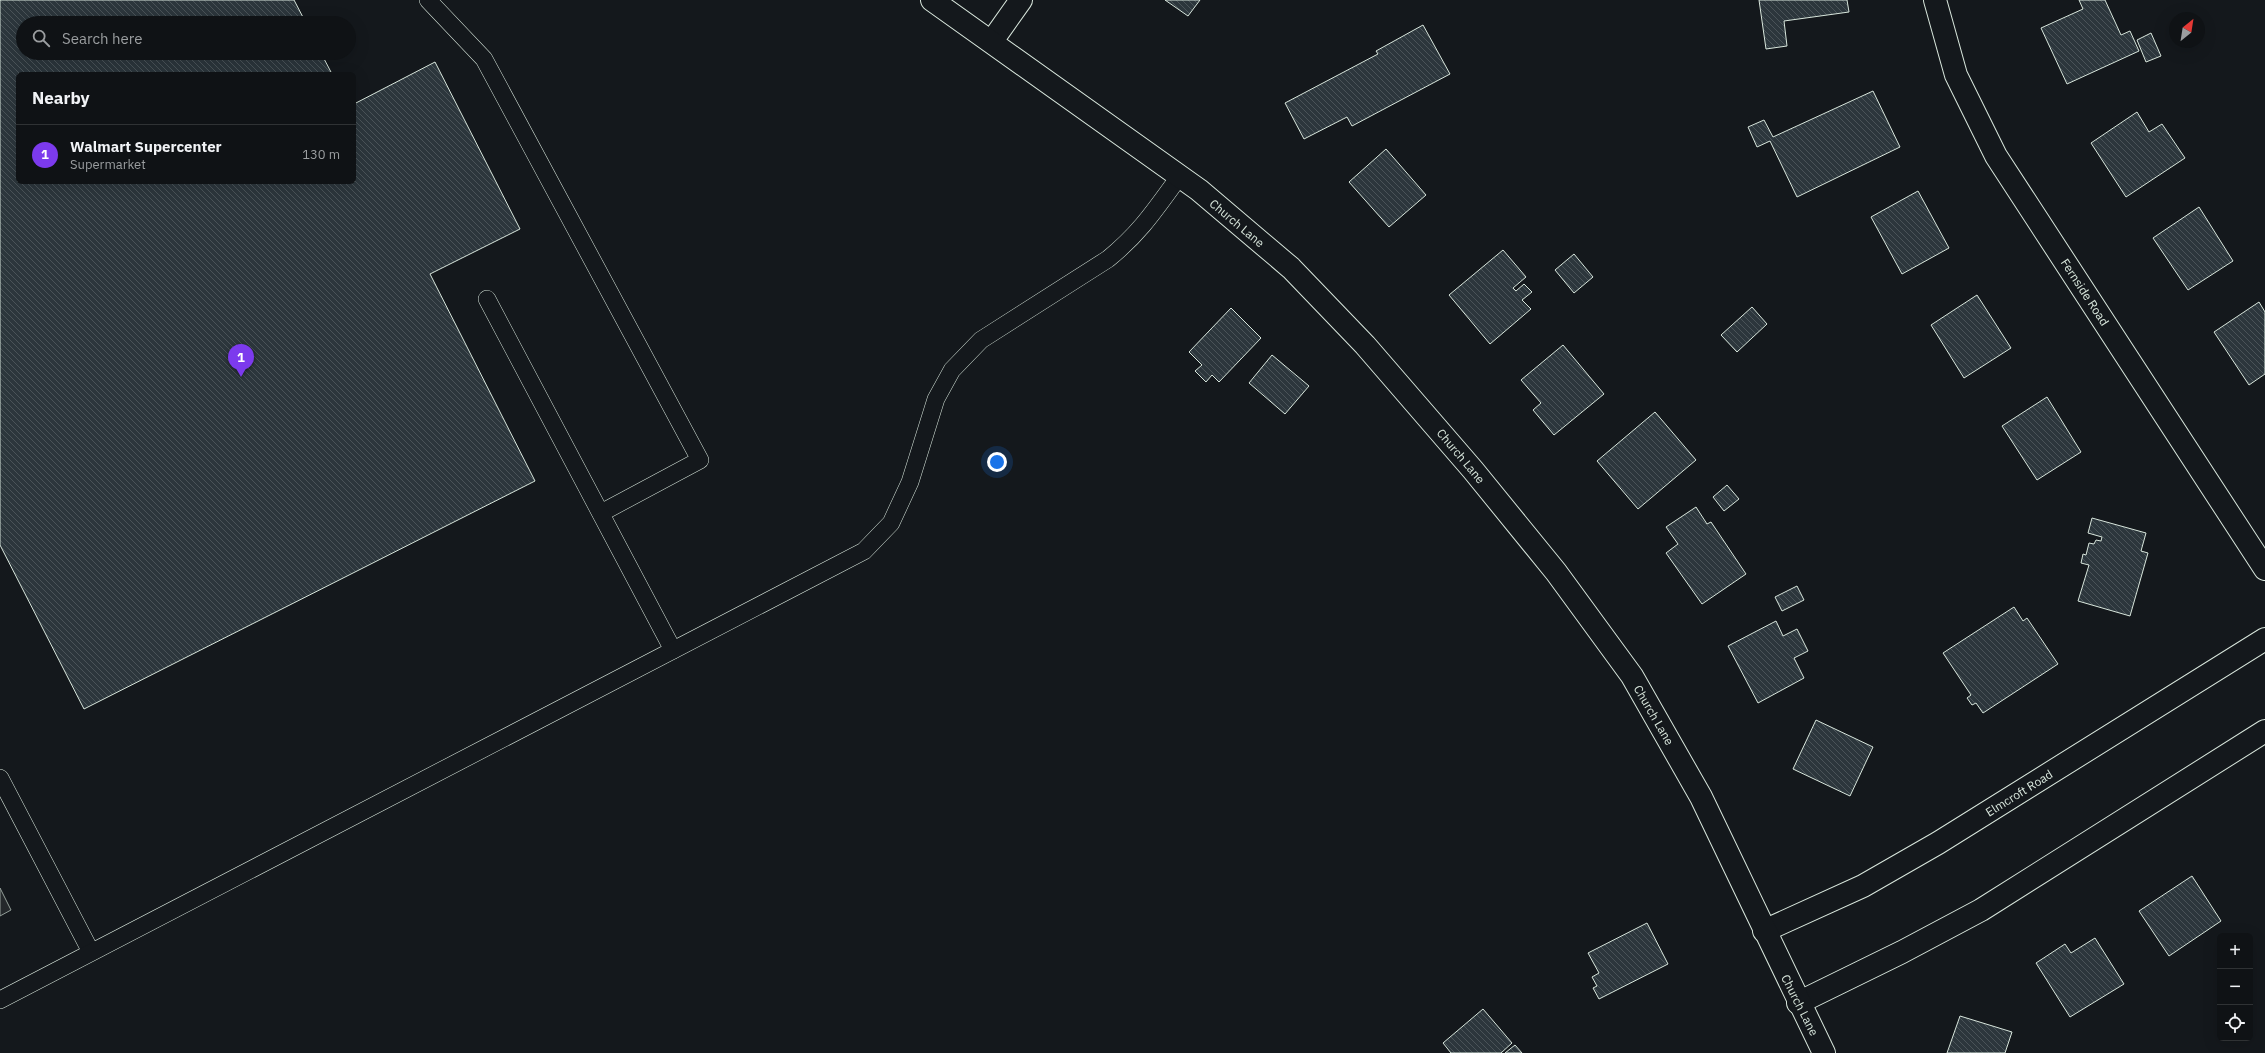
<!DOCTYPE html>
<meta charset="utf-8">
<style>
:root{--surface:#0f1215;--page:#1d2022;--text:#f1f3f6;--muted:#9b9ea0;--line:#2f3234;--accent:#7c3aed}
body{margin:0;font-family:"IBM Plex Sans",sans-serif;background:var(--page);color:var(--text)}
.controls{position:absolute;right:12px;bottom:12px;display:grid;overflow:hidden;border-radius:6px;box-shadow:0 4px 16px #0002}
.controls button{width:36px;height:36px;display:grid;place-items:center;padding:0;border:0;border-bottom:1px solid var(--line);background:var(--surface);color:var(--text);font:20px sans-serif}
.compass{position:absolute;left:2169px;top:12px;width:36px;height:36px;border-radius:50%;background:var(--surface);box-shadow:0 4px 16px #0002;rotate:30deg}
.you{position:absolute;left:997px;top:462px;width:14px;height:14px;margin:-10px;border:3px solid #fff;border-radius:50%;background:#1a73e8;box-shadow:0 0 0 6px #1a73e833}
.badge{display:grid;place-items:center;width:26px;height:26px;border-radius:50%;background:var(--accent);color:#fff;font-size:13px;font-weight:700}
.pin{position:absolute;translate:-50% -33px;filter:drop-shadow(0 1px 2px #0008)}
.pin::after{content:'';position:absolute;top:21px;width:14px;height:12px;background:inherit;clip-path:polygon(0 0,100% 0,50% 100%)}
.list{margin:0;padding:0;list-style:none}
h2{display:flex;justify-content:space-between;align-items:center;height:52px;margin:0;padding:0 16px;font-size:17px}
h2 small{font-size:13px;font-weight:400;color:var(--muted)}
.list li{display:grid;grid-template-columns:26px 1fr auto;gap:12px;align-items:center;box-sizing:border-box;height:60px;padding:0 16px;border-top:1px solid var(--line)}
.list b{display:block;font-size:15px;white-space:nowrap}
.list p{margin:0;font-size:13px;white-space:nowrap;color:var(--muted)}
.list em{font-size:13px;font-style:normal;color:var(--muted)}
.icon{flex:none;width:22px;height:22px;fill:none;stroke:currentColor;stroke-width:2;stroke-linecap:round;stroke-linejoin:round}
.map{position:relative;flex:none;width:2265px;height:1053px;overflow:hidden}
.search{position:absolute;background:var(--surface);box-shadow:0 4px 16px #0002;left:16px;top:16px;width:340px;height:44px;display:flex;align-items:center;gap:10px;box-sizing:border-box;padding:0 14px;border-radius:22px;color:var(--muted);font-size:15px}
.panel{position:absolute;background:var(--surface);box-shadow:0 4px 16px #0002;left:16px;top:72px;width:340px;height:112px;border-radius:6px}
.map>svg:first-child{display:block}
.parking{fill:#24282b;stroke:#939e99}
.building{fill:url(#building-back-hatch);stroke:#d8e6dc}
.lines{fill:none;stroke-linecap:round;stroke-linejoin:round}
.lane-casing{stroke:#d8e6dc;stroke-width:18}
.street-casing{stroke:#d8e6dc;stroke-width:24}
.secondary-casing{stroke:#d8e6dc;stroke-width:24}
.lane{stroke:#14181c;stroke-width:17}
.street{stroke:#14181c;stroke-width:22}
.secondary{stroke:#14181c;stroke-width:22}
.labels{text-anchor:middle;dominant-baseline:central;stroke-width:3;stroke-linejoin:round;paint-order:stroke}
.street-label{font-size:12px;fill:#d8e6dc;stroke:#14181c}
</style>
<div class="map">
<svg width="2265" height="1053" viewBox="0 0 2265 1053">
<defs>
<pattern id="building-back-hatch" width="6" height="6" patternUnits="userSpaceOnUse"><rect width="6" height="6" fill="#2c363c"/><path d="M-1 5l2 2M0 0l6 6M5-1l2 2" fill="none" stroke="#4a5358"/></pattern>
</defs>
<rect width="100%" height="100%" fill="#14181c"/>
<!-- parking -->
<polygon class="parking" points="0,888 11,910 0,916"/>
<!-- building -->
<g class="building">
<polygon points="0,0 294,0 306,23 23,23 23,53 321,53 332,74 18,74 18,182 354,182 354,104 435,62 520,229 430,274 535,481 84,709 0,545"/>
<polygon points="1165,0 1200,0 1188,16"/>
<polygon points="1759,0 1847,0 1849,12 1784,21 1787,46 1766,49"/>
<polygon points="2079,0 2105,0 2121,35 2130,31 2139,51 2067,84 2041,28 2083,9"/>
<polygon points="1423,25 1450,74 1352,126 1347,117 1304,139 1285,103 1378,54 1376,51"/>
<polygon points="2151,33 2161,56 2146,62 2137,40"/>
<polygon points="1873,91 1900,147 1797,197 1770,141 1757,147 1748,127 1764,120 1773,137"/>
<polygon points="2137,112 2149,132 2162,124 2185,158 2126,197 2091,143"/>
<polygon points="1386,149 1426,195 1389,227 1349,182"/>
<polygon points="1918,191 1949,248 1902,274 1871,217"/>
<polygon points="2199,207 2233,261 2188,290 2153,238"/>
<polygon points="1503,250 1526,277 1513,288 1516,291 1524,284 1532,292 1522,300 1531,309 1490,344 1449,295"/>
<polygon points="1574,254 1593,277 1574,293 1555,270"/>
<polygon points="1977,295 2011,348 1964,378 1931,325"/>
<polygon points="2259,302 2265,312 2265,374 2249,385 2214,332"/>
<polygon points="1752,307 1767,324 1737,352 1721,335"/>
<polygon points="1231,308 1261,338 1219,382 1212,375 1206,382 1195,371 1202,365 1189,352"/>
<polygon points="1563,345 1604,394 1554,435 1533,410 1541,403 1521,380"/>
<polygon points="1272,355 1309,386 1285,414 1249,383"/>
<polygon points="2047,397 2081,452 2037,480 2002,426"/>
<polygon points="1655,412 1696,460 1638,509 1597,461"/>
<polygon points="1727,485 1739,499 1724,511 1713,497"/>
<polygon points="1696,507 1707,524 1711,522 1746,574 1702,604 1666,553 1678,544 1666,527"/>
<polygon points="2092,518 2146,533 2141,551 2148,553 2130,616 2078,601 2089,565 2081,563 2083,554 2086,555 2089,543 2094,544 2096,540 2101,541 2102,537 2088,533"/>
<polygon points="1797,586 1804,600 1782,611 1775,597"/>
<polygon points="2014,607 2023,621 2027,618 2058,664 1983,713 1976,703 1972,705 1967,698 1971,695 1943,653"/>
<polygon points="1776,621 1783,636 1797,629 1808,651 1794,658 1804,678 1758,703 1728,646"/>
<polygon points="1816,720 1873,747 1850,796 1793,769"/>
<polygon points="2192,876 2221,921 2169,956 2139,911"/>
<polygon points="1647,923 1668,964 1599,999 1593,988 1597,986 1592,977 1599,973 1588,953"/>
<polygon points="2095,938 2124,984 2070,1017 2036,963 2065,944 2071,953"/>
<polygon points="1483,1009 1512,1043 1501,1053 1451,1053 1443,1043"/>
<polygon points="1960,1016 2012,1032 2005,1053 1947,1053"/>
<polygon points="1515,1045 1522,1053 1505,1053"/>
</g>
<g class="lines">
<!-- lane casing -->
<g class="lane-casing">
<g id="lane">
<polyline points="428,0 484,59 700,460 601,513"/>
<polyline points="487,299 673,650"/>
<polyline points="0,778 91,952"/>
<path d="M 0,1000 L 864,551 L 891,523 L 910,482 L 936,399 L 952,370 L 981,340 L 1108,259 C 1140,233 1155,210 1179,177"/>
</g>
</g>
<!-- street casing -->
<g class="street-casing">
<g id="street">
<polyline points="1935,0 1956,75 1996,156 2265,569"/>
<polyline points="992,41 1021,0"/>
<polyline points="1764,931 1863,886 1938,843 2265,639"/>
<polyline points="1798,1003 1902,952 1981,910 2265,731"/>
</g>
</g>
<!-- secondary casing -->
<g class="secondary-casing">
<polyline id="secondary" points="932,0 1199,190 1291,268 1365,345 1473,470 1556,572 1632,676 1701,797 1824,1053"/>
</g>
<!-- lane -->
<use href="#lane" class="lane"/>
<!-- street -->
<use href="#street" class="street"/>
<!-- secondary -->
<use href="#secondary" class="secondary"/>
</g>
<g class="labels">
<!-- street labels -->
<g class="street-label">
<text transform="translate(1237 223) rotate(40)">Church Lane</text>
<text transform="translate(2085 292) rotate(57)">Fernside Road</text>
<text transform="translate(1461 456) rotate(50)">Church Lane</text>
<text transform="translate(1654 715) rotate(60)">Church Lane</text>
<text transform="translate(2019 793) rotate(-32)">Elmcroft Road</text>
<text transform="translate(1800 1005) rotate(63)">Church Lane</text>
</g>
</g>
</svg>
<div class="controls">
<button>+</button>
<button>−</button>
<button><svg class="icon" aria-label="locate" viewBox="0 0 24 24"><circle cx="12" cy="12" r="6"/><path d="M12 2v4M12 18v4M2 12h4M18 12h4"/></svg></button>
</div>
<svg class="compass" viewBox="-18 -18 36 36"><path d="M0-13l5 13h-10z" fill="#e53935"/><path d="M0 13l5-13h-10z" fill="#9b9ea0"/></svg>
<div class="you"></div>
<div class="pin badge" style="left:241px;top:377px">1</div>
<div class="search"><svg class="icon" aria-label="search" viewBox="0 0 24 24"><circle cx="10" cy="10" r="6"/><path d="M15 15l6 6"/></svg>Search here</div>
<section class="panel">
<h2>Nearby<small></small></h2>
<ul class="list">
<li><span class="badge">1</span><div><b>Walmart Supercenter</b><p>Supermarket</p></div><em>130 m</em></li>
</ul>
</section>
</div>
